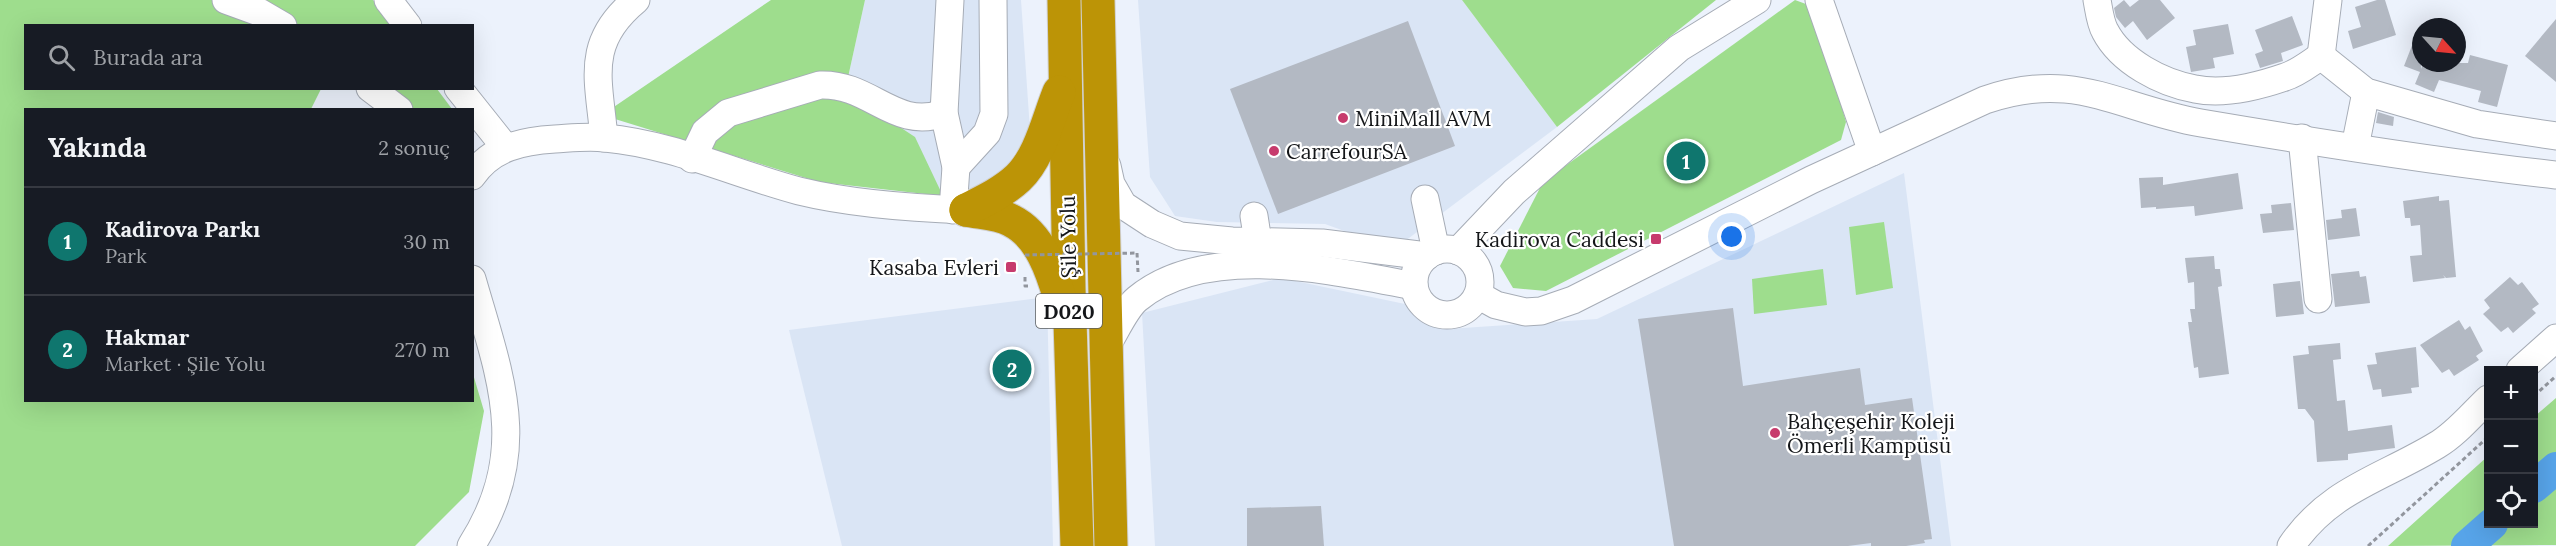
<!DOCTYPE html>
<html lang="tr">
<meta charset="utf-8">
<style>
:root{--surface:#171b24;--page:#242831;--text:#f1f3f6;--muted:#9ea1a6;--line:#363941;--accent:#0f766e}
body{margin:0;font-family:Lora,serif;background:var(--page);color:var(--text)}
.controls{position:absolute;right:18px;bottom:18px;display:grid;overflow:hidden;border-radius:0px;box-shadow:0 6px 24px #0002}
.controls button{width:54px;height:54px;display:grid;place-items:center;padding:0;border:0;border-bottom:2px solid var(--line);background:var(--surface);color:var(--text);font:30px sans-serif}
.compass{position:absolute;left:2412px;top:18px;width:54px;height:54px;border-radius:50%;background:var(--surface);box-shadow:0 6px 24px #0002;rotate:117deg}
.you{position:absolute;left:1732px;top:237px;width:21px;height:21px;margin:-15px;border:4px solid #fff;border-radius:50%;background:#1a73e8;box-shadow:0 0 0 9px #1a73e833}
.badge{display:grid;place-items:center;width:39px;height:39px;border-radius:50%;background:var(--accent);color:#fff;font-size:20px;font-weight:700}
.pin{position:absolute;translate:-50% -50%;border:3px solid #fff;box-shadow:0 2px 6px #0006}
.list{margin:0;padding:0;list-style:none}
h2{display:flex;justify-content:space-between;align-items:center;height:78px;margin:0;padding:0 24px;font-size:26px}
h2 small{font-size:20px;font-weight:400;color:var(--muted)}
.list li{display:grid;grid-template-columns:39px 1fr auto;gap:18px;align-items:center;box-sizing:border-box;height:108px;padding:0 24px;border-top:2px solid var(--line)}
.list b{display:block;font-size:22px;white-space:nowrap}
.list p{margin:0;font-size:20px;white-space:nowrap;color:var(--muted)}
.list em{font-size:20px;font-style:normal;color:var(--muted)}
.icon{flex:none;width:33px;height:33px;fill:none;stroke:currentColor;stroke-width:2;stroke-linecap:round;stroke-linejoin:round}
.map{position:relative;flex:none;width:2556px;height:546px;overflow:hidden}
.search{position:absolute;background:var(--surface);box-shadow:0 6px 24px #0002;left:24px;top:24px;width:450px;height:66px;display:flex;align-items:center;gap:15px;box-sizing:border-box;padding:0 21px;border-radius:0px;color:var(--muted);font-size:22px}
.panel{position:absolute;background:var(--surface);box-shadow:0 6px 24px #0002;left:24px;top:108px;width:450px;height:294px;border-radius:0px}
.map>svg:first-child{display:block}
.built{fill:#dae5f5}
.green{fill:#9edd8d}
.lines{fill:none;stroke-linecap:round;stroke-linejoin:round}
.river{stroke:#57a4e9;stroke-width:32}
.building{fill:#b3b9c3}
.minor-casing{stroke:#a6acb6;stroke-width:29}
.highway-casing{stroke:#d0d0d1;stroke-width:35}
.path{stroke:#92969e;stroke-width:3;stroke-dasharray:4.5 3;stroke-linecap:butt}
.minor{stroke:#fff;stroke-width:27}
.highway{stroke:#bc9406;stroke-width:33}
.path-bridge{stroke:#92969e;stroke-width:3;stroke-dasharray:4.5 3;stroke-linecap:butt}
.poi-dot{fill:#c73b6d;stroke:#fff;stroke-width:2}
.labels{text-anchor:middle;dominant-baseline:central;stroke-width:4.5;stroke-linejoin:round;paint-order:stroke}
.shield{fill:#fff;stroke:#5a5c5e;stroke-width:1.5}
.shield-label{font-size:20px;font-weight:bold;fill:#141619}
.poi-label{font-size:21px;fill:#141619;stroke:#fff;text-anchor:start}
.street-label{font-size:21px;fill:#141619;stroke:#fff}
</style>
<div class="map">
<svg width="2556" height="546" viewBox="0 0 2556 546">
<rect width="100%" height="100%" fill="#ecf2fc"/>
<!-- built -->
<g class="built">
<polygon points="865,0 1021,0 1030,130 993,188 943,196 845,91"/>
<polygon points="1138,0 1462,0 1557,127 1401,244 1386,246 1325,224 1217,222 1175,216 1150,177"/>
<polygon points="1904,173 1951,546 1155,546 1142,313 1281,278 1405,304 1448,329 1597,319"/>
<polygon points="1047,297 1053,546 842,546 789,330"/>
</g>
<!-- green -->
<g class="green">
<polygon points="0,0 373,0 391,25 26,26 26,88 321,89 311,109 26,110 26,400 472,400 473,374 484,411 469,492 415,546 0,546"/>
<polygon points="771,0 865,0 845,91 915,137 943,196 819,182 602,115"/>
<polygon points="1462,0 1716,0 1557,127"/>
<polygon points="1795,0 1814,7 1846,122 1841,140 1546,291 1513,288 1500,266 1543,182"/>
<polygon points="365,89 437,89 452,109 393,109"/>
<polygon points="1884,222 1893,288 1856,295 1849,227"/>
<polygon points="1823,269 1827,305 1754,314 1752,279"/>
<polygon points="2556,398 2556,545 2388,546 2488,456 2488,524 2534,524 2534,417"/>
</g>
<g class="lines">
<!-- river -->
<g class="river">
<polyline points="2534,487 2556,468"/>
<polyline points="2467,546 2492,524"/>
</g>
</g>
<!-- building -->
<g class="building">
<polygon points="2124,0 2130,7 2139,0 2160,0 2175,18 2147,40 2133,21 2125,28 2116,17 2114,8"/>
<polygon points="2377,0 2385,0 2396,35 2353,49 2348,31 2361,27 2355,7"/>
<polygon points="2292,16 2303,45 2281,53 2283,61 2260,68 2255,54 2263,51 2255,30"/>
<polygon points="2556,19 2556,82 2525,56"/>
<polygon points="1408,21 1455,146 1278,214 1230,89"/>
<polygon points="2228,24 2234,54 2213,58 2215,68 2191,72 2186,47 2196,45 2193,30"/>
<polygon points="2420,25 2421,69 2423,63 2468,63 2470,55 2508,65 2497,107 2478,102 2481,91 2439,80 2434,92 2415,84 2420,72 2404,66"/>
<polygon points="2378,112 2394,117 2393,126 2376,123"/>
<polygon points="2238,173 2243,209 2195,216 2194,206 2156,209 2156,207 2141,208 2139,178 2163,177 2163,185"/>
<polygon points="2439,196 2439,201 2449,200 2456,277 2446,278 2443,275 2445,278 2413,282 2410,256 2422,255 2420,225 2411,226 2410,218 2405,218 2403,201"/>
<polygon points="2291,203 2294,230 2263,233 2260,214 2272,213 2271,205"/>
<polygon points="2356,208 2360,236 2328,240 2326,220 2342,218 2341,210"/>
<polygon points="2214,256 2215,269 2220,269 2222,286 2218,287 2229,374 2199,378 2198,367 2194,368 2188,322 2192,322 2190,309 2195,309 2194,282 2188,283 2185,258"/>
<polygon points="2359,271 2360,277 2366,276 2370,303 2335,307 2331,274"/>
<polygon points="2510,277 2518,285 2522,282 2539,304 2532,309 2536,313 2513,333 2508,327 2501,332 2483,314 2490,308 2484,300"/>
<polygon points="2300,281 2304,314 2276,317 2273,284"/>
<polygon points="1733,308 1743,386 1860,368 1865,405 1912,398 1932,539 1924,540 1925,543 1906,546 1871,546 1871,543 1848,546 1674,546 1638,319"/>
<polygon points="2459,320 2465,330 2470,326 2483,351 2476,356 2479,360 2454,376 2449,369 2442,373 2420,345"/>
<polygon points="2340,343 2341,359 2333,360 2337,401 2345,400 2348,431 2392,425 2395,448 2348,454 2348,460 2317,462 2314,421 2305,409 2298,409 2293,356 2309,354 2308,346"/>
<polygon points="2416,347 2419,387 2411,388 2412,393 2382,397 2381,389 2373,390 2367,365 2377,364 2375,353"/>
<polygon points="1321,506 1324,546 1247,546 1247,508"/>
</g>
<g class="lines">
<!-- minor casing -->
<g class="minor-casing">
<g id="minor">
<polyline points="226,0 259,12 283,26"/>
<polyline points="388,0 408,26"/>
<polyline points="950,0 944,113 956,167 953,210"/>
<polyline points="1819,0 1872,152"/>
<path d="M 2097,0 C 2099,10 2100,22 2105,31 C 2121,62 2162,83 2195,89 C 2223,95 2259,86 2285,77 C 2298,73 2310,63 2321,56"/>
<polyline points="2321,56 2366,92 2477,124 2556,136"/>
<polyline points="2321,56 2328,0"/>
<polyline points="370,88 399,110"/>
<polyline points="458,88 505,147"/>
<path d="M 604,138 C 599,79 584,43 636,0"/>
<polyline points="2302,138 2318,299"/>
<polyline points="2355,147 2366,92"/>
<path d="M 692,159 L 705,132 L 728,113 L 820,85 C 871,83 894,131 944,113"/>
<polyline points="1107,166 1111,184 1123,205 1152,224 1180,236 1232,241 1322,243 1427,256"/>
<polyline points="956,167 987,133 994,114 993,0"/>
<path d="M 472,176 C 492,147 522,141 555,139 C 572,138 589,136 605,138 C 672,144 735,174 799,191 C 852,204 910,208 966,210"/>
<polyline points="1425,199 1436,251"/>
<polyline points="1254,216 1258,242"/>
<circle cx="1447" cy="282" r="33"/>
<polyline points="1458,251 1514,192 1679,48 1757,0"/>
<path d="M 1478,295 L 1496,305 L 1525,312 L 1541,311 L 1573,300 L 1811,180 L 1985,100 C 2076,69 2116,108 2201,123 C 2319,143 2438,162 2556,175"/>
<path d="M 1107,345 C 1116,331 1125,309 1137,299 C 1207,241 1333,271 1414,286"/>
<polyline points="2520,370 2556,338"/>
<path d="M 471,546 C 532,451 500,377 472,279"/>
<path d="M 2291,546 C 2330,489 2381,479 2437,445 C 2456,434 2472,414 2488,399"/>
</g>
</g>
<!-- highway casing -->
<g class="highway-casing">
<g id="highway">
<polyline points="1064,0 1069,289 1077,546"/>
<polyline points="1098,0 1111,546"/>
<path d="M 966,210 C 980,213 999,213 1012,221 C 1040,235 1052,271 1060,299"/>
<path d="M 966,210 C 984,201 1003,192 1018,178 C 1040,157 1048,119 1059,92"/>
</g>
</g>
<!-- path -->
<g class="path">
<polyline points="1137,253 1138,272"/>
<polyline points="1025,277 1025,286 1031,286"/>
<polyline points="2534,396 2556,376"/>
<polyline points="2368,546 2488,437"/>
</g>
<!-- minor -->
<use href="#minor" class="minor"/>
<!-- highway -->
<use href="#highway" class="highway"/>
<!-- path-bridge -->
<polyline class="path-bridge" points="1025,255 1137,253"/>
</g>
<!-- markers -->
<g class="poi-dot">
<circle cx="1343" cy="118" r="6"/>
<circle cx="1274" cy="151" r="6"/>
<rect x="1650" y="233" width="12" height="12" rx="3"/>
<rect x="1005" y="261" width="12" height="12" rx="3"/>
<circle cx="1775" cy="433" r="6"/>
</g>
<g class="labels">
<!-- shield labels -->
<rect class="shield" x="1036" y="294" width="66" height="34" rx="4.5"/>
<g class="shield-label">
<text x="1069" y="311">D020</text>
</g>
<!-- poi labels -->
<g class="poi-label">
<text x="1355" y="118">MiniMall AVM</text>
<text x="1286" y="151">CarrefourSA</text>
<text x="1644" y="239" text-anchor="end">Kadirova Caddesi</text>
<text x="999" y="267" text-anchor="end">Kasaba Evleri</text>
<text x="1787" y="421">Bahçeşehir Koleji<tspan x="1787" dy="24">Ömerli Kampüsü</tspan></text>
</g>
<!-- street labels -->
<g class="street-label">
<text transform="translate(1068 237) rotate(-91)">Şile Yolu</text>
</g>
</g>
</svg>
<div class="controls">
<button>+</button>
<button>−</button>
<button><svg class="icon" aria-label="locate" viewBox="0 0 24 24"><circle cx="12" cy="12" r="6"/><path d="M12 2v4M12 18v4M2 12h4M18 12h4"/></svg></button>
</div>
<svg class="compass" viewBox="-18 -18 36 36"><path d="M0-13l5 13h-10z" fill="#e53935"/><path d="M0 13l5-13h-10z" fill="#9ea1a6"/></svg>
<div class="you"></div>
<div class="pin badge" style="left:1686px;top:161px">1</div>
<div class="pin badge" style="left:1012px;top:369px">2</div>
<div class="search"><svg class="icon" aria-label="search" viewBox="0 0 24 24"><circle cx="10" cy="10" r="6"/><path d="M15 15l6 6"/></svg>Burada ara</div>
<section class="panel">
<h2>Yakında<small>2 sonuç</small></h2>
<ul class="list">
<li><span class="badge">1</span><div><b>Kadirova Parkı</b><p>Park</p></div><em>30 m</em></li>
<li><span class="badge">2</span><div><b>Hakmar</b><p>Market · Şile Yolu</p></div><em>270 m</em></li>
</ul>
</section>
</div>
